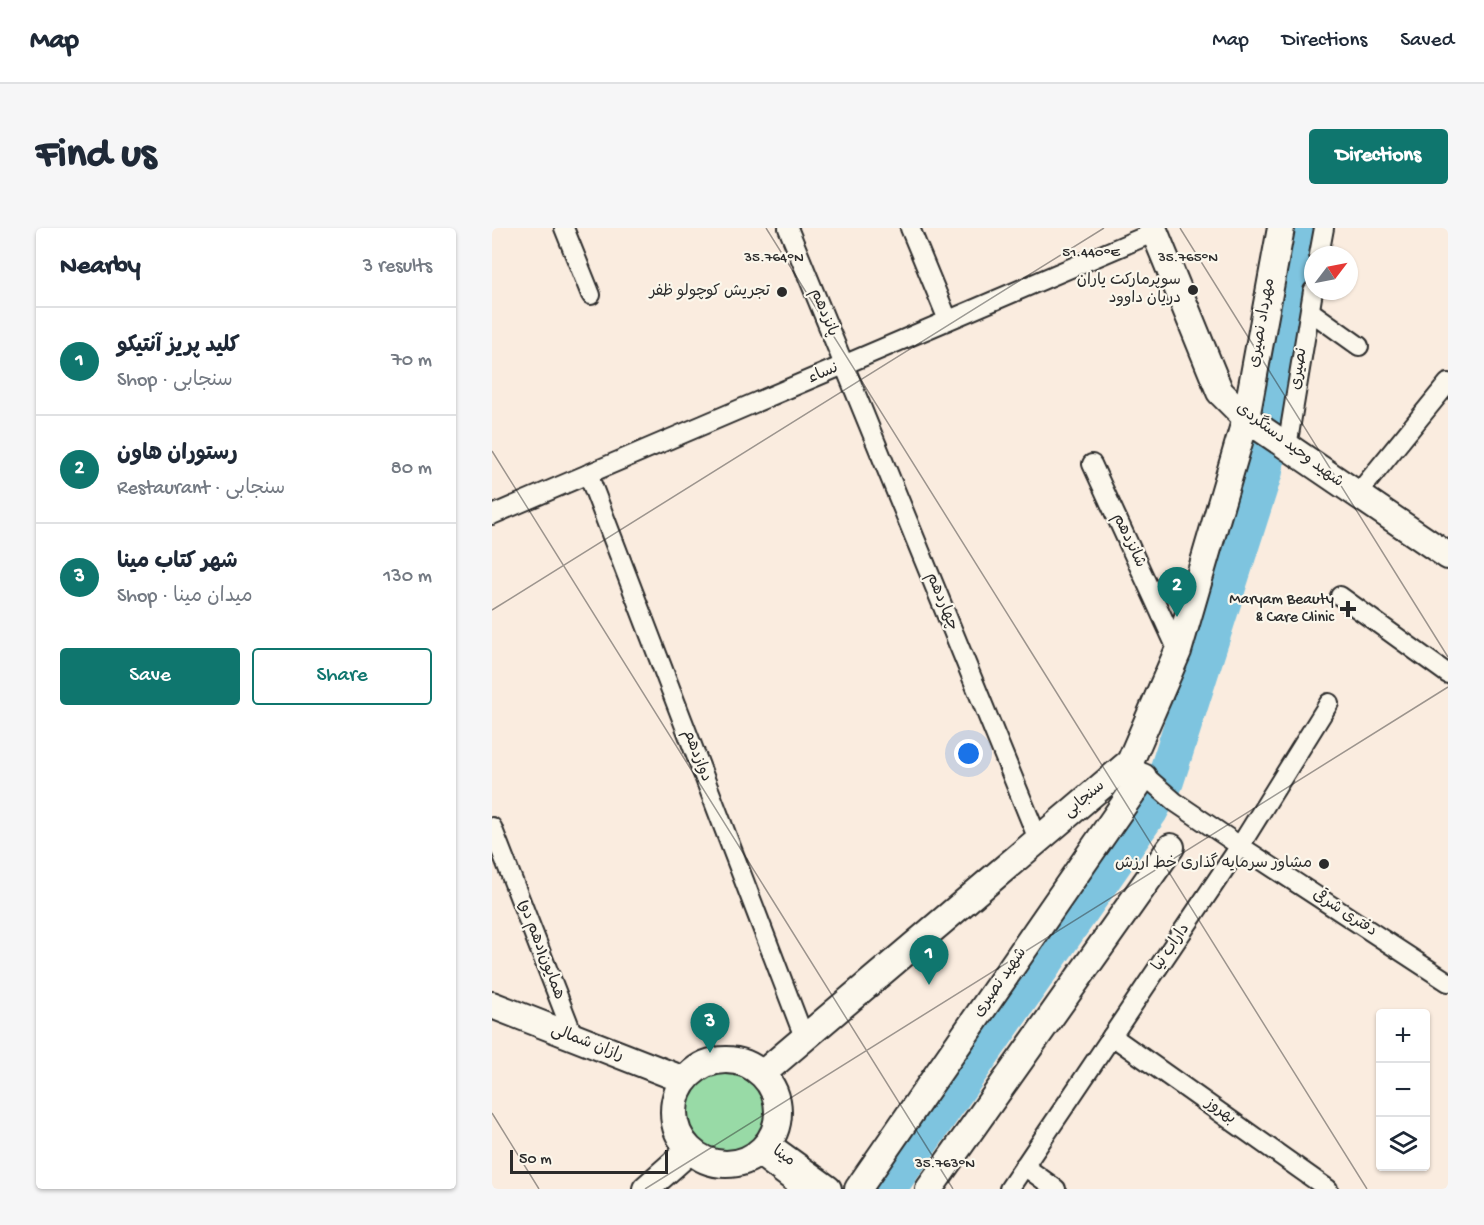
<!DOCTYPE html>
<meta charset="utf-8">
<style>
:root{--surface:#fff;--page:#f6f6f7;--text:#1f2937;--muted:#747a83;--line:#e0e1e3;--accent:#0f766e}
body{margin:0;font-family:"Gochi Hand","Playpen Sans Arabic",sans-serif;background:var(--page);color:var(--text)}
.controls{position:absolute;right:18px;bottom:18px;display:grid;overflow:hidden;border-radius:6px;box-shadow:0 2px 4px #0004}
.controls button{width:54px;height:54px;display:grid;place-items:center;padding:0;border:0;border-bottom:2px solid var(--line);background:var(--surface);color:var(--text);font:30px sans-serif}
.compass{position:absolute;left:812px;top:18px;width:54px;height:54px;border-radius:50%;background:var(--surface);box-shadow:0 2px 4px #0004;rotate:58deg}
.scale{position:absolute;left:18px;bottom:15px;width:158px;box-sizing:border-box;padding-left:6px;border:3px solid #2b2b2b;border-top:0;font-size:16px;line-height:21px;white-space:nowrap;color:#2b2b2b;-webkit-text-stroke:4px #fbf7ec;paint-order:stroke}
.you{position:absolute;left:477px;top:526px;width:21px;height:21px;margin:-15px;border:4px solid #fff;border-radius:50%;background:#1a73e8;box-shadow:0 0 0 9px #1a73e833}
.badge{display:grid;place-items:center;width:39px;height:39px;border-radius:50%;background:var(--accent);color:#fff;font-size:20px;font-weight:700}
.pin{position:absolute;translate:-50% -50px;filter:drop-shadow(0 2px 3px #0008)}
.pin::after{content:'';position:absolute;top:32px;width:21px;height:18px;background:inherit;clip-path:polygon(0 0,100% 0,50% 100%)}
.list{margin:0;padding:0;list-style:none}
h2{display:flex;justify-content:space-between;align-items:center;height:78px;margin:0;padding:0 24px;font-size:26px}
h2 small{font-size:20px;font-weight:400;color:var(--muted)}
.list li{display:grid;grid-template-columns:39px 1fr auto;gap:18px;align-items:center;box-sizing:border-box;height:108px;padding:0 24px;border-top:2px solid var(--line)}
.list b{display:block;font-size:22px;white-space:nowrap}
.list p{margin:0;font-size:20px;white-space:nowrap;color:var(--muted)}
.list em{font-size:20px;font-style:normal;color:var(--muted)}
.actions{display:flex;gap:12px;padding:18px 24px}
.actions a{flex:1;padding:14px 0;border:2px solid var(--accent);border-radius:6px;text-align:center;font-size:21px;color:var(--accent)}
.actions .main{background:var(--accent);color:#fff}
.icon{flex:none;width:33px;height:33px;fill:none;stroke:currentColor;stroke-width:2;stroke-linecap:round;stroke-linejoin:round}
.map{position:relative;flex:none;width:956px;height:961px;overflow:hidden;border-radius:6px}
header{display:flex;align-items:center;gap:36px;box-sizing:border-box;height:84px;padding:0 30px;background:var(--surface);border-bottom:2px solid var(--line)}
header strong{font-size:28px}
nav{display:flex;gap:33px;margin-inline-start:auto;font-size:21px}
.intro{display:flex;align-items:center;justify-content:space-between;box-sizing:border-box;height:144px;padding:0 36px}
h1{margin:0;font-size:42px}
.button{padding:15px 27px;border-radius:6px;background:var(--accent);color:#fff;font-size:21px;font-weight:700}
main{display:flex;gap:36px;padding:0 36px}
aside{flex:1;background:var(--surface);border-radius:6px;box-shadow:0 2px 4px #0004}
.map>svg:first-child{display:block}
.green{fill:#98daa6;stroke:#628268;stroke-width:1.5}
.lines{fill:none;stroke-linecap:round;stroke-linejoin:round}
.river{stroke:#7ec4df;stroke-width:38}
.street-casing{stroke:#2b2b2b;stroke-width:22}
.secondary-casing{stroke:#2b2b2b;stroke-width:30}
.street{stroke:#fbf7ec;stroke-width:18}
.secondary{stroke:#fbf7ec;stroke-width:26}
.ticks{fill:none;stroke:#2b2b2b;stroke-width:1.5;stroke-opacity:0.45}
.poi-dot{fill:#2b2b2b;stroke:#fbf7ec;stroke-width:2}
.labels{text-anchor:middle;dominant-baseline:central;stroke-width:4.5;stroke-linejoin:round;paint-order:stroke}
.poi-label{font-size:16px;fill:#2b2b2b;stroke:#fbf7ec;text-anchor:end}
.street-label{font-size:16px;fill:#2b2b2b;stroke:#fbf7ec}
.ticks-label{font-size:15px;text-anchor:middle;fill:#2b2b2b;stroke:#fbf7ec;stroke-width:4.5;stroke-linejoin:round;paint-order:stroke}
</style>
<header>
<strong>Map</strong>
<nav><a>Map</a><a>Directions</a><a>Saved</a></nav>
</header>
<div class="intro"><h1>Find us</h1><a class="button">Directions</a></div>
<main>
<aside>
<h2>Nearby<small>3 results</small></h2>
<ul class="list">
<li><span class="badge">1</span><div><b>کلید پریز آنتیکو</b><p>Shop · سنجابی</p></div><em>70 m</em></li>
<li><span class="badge">2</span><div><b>رستوران هاون</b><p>Restaurant · سنجابی</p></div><em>80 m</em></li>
<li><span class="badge">3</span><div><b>شهر کتاب مینا</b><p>Shop · میدان مینا</p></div><em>130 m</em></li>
</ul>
<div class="actions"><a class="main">Save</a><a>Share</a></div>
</aside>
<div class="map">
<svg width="956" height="961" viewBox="0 0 956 961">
<rect width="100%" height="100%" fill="#faecdf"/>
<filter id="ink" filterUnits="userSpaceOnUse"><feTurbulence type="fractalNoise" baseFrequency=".0167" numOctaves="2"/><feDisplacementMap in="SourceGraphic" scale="12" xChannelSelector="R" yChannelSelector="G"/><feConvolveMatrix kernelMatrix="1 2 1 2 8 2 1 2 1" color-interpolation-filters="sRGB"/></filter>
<g filter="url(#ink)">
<!-- green -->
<circle class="green" cx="234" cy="884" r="41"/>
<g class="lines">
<!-- river -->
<polyline class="river" points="395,961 657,583 673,553 772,243 811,0"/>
<!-- street casing -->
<g class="street-casing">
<g id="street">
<polyline points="72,0 99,67"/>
<polyline points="296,0 546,611"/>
<polyline points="418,0 456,92"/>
<polyline points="827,27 832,0"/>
<polyline points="818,83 867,118"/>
<polyline points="795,219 821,63"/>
<polyline points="600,236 686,423"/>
<polyline points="96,246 312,809"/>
<polyline points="864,268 956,155"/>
<polyline points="0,287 663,4"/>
<polyline points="848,368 956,446"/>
<polyline points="644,540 683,574 748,618 956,754"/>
<polyline points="0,599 83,812"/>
<polyline points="620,808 836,961"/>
<polyline points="264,927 309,961"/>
<polyline points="532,938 564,961"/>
<polyline points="517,961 748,618 837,475"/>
</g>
</g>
<!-- secondary casing -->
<g class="secondary-casing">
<g id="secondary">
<polyline points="661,0 728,164 755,191 956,328"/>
<polyline points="0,777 192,852"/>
<circle cx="234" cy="884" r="52"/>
<polyline points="270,846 638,534 686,423 754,190 789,0"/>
<polyline points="275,917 336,961"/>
<polyline points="154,961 198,922"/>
<polyline points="366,961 651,549"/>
<polyline points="437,961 679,619"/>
</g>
</g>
<!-- street -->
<use href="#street" class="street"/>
<!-- secondary -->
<use href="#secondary" class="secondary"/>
</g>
</g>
<!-- ticks -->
<path class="ticks" d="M 274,0 L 875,961M 688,0 L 956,429M 0,223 L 461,961M 0,382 L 612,0M 0,885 L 47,961M 153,961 L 956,459"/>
<!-- markers -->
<g class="poi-dot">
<circle cx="701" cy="62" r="6"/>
<circle cx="290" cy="64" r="6"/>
<path d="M853 372h6v6h6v6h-6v6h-6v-6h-6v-6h6z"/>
<circle cx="832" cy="636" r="6"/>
</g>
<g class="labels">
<!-- poi labels -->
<g class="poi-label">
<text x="689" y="53">سوپرمارکت یاران<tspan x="689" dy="18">دریان داوود</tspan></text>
<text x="278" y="64">تجریش کوچولو ظفر</text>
<text x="842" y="372">Maryam Beauty<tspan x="842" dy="18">&amp; Care Clinic</tspan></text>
<text x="820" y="636">مشاور سرمایه‌ گذاری خط ارزش</text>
</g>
<!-- street labels -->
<g class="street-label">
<text transform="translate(331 85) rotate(68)">پانزدهم</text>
<text transform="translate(771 95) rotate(-80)">مهرداد نصیری</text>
<text transform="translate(808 141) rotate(-81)">نصیری</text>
<text transform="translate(332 146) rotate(-23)">نساء</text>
<text transform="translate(797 218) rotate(37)">شهید وحید دستگردی</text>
<text transform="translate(636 313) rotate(65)">شانزدهم</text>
<text transform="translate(449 374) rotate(68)">چهاردهم</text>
<text transform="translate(204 528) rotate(69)">دوازدهم</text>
<text transform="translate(593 572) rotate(-40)">سنجابی</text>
<text transform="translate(852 686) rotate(33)">دفتری شرقی</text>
<text transform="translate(680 720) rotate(-56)">داراب نیا</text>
<text transform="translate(48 722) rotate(69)">همایون(دهم دو)</text>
<text transform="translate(509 755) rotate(-55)">شهید نصیری</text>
<text transform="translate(95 816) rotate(21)">رازان شمالی</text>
<text transform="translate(728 884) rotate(35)">بهروز</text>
<text transform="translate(291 929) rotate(35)">مینا</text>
</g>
</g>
<g class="ticks-label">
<text x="599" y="28">51.440°E</text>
<text x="282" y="33">35.764°N</text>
<text x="696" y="33">35.765°N</text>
<text x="453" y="939">35.763°N</text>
</g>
</svg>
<div class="controls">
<button>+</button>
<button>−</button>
<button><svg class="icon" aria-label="layers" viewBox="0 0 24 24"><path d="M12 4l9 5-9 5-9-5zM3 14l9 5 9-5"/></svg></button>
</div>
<svg class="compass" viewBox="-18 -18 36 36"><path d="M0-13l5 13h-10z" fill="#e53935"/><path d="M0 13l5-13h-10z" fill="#747a83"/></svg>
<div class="scale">50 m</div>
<div class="you"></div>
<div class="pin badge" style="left:437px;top:757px">1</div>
<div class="pin badge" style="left:685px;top:389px">2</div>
<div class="pin badge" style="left:218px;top:825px">3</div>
</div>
</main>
